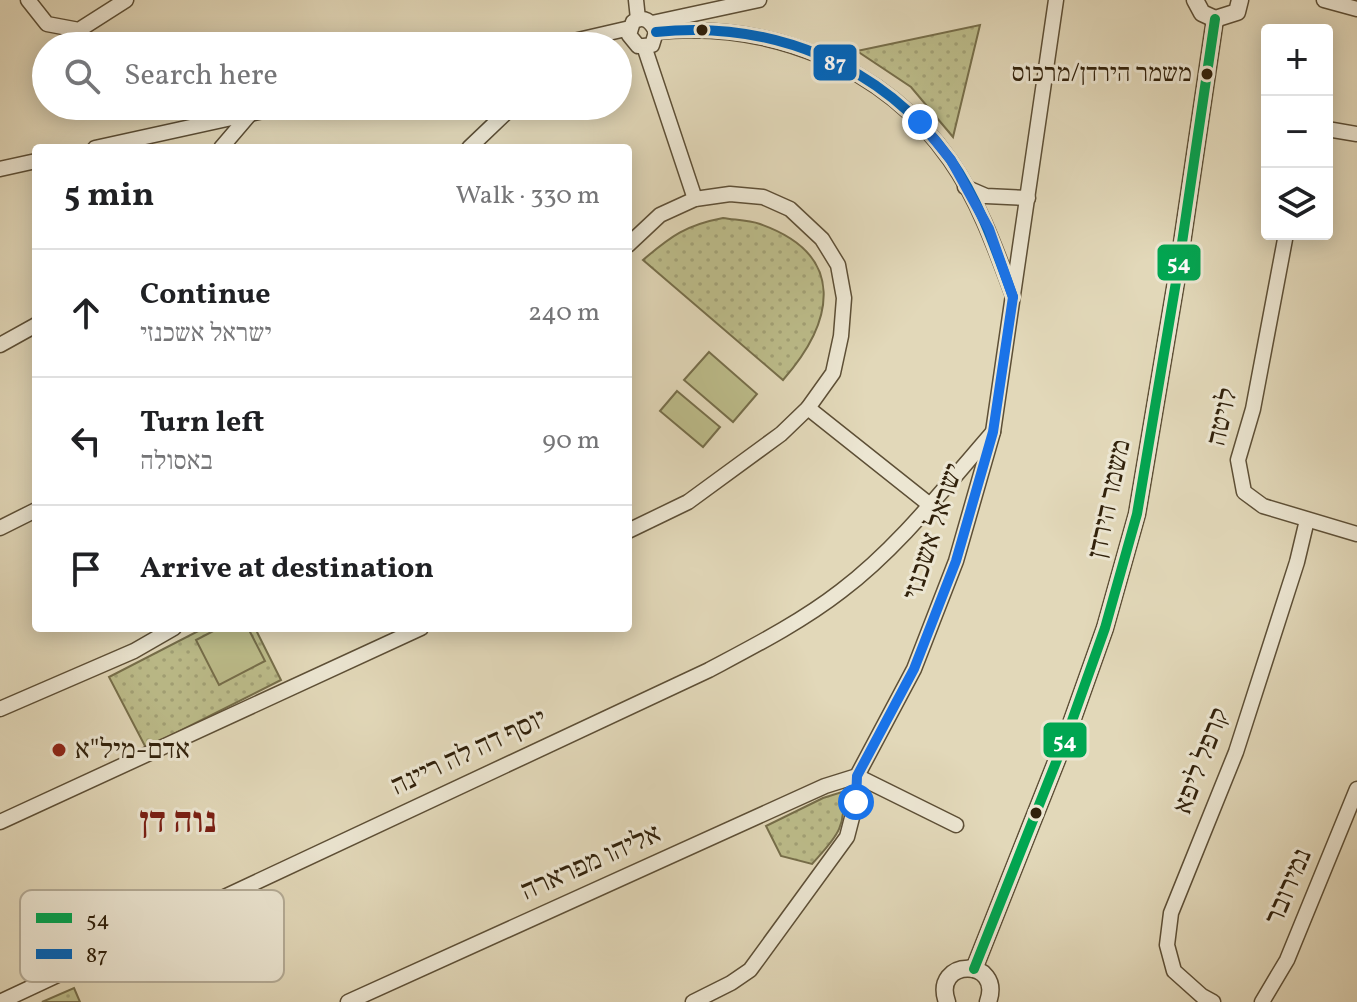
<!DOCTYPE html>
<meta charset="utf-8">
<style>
:root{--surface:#fff;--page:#f6f6f6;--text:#202124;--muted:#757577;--line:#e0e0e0}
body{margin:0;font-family:Vollkorn,"Frank Ruhl Libre",serif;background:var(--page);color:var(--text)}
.controls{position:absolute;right:24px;top:24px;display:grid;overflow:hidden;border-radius:8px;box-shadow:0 4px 20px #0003}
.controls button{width:72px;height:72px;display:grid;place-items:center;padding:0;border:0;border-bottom:2px solid var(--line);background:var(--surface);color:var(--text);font:40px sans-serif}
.stop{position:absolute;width:24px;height:24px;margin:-18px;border:6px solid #1a73e8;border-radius:50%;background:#fff}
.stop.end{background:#1a73e8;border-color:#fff;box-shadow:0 2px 8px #0008}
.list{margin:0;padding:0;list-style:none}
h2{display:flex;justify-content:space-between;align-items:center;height:104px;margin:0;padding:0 32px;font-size:34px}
h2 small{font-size:26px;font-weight:400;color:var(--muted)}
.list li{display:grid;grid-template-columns:52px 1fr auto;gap:24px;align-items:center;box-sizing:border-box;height:128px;padding:0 32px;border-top:2px solid var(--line)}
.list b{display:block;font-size:30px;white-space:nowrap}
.list p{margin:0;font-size:26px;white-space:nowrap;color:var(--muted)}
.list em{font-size:26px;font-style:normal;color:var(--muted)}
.icon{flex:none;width:44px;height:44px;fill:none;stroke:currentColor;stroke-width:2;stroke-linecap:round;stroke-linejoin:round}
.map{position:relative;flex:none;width:1357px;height:1002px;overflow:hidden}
.search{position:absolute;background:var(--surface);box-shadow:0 4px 20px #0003;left:32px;top:32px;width:600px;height:88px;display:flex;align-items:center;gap:20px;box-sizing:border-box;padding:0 28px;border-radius:44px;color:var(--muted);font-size:30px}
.panel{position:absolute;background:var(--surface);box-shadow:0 4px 20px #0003;left:32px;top:144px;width:600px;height:488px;border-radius:8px}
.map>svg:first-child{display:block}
.grass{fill:url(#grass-dots);stroke:#766e4a;stroke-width:2}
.pitch{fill:#bcbc8a;stroke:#766e4a;stroke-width:2}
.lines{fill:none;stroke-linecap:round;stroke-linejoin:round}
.minor-casing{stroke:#5d4f36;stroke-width:17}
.tertiary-casing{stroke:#5d4f36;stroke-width:19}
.minor{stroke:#ece6d2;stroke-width:14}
.tertiary{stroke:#ece6d2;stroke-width:16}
.bus-1-casing{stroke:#ece6d2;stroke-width:16}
.bus-2-casing{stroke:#ece6d2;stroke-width:16}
.bus-1{stroke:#00a651;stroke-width:10}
.bus-2{stroke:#0065bd;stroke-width:10}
.route{stroke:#1a73e8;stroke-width:10}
.bus-dot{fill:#31210b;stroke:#ece6d2;stroke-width:3}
.poi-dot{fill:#8f2418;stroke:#ece6d2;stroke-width:3}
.labels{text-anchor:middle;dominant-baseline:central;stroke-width:6;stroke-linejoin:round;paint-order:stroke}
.bus-label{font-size:26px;fill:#31210b;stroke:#ece6d2;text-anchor:end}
.street-label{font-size:28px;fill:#31210b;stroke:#ece6d2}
.poi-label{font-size:28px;fill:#31210b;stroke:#ece6d2;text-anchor:start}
.district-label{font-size:36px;font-weight:bold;fill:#7a1f14;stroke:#ece6d2}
.key{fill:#ece6d2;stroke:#b4ab96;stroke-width:2}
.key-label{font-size:22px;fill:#31210b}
.line-badge{stroke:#ece6d2;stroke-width:3}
.badge-label{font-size:22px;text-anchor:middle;font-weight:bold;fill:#fff}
</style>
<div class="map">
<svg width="1357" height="1002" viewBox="0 0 1357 1002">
<defs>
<pattern id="grass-dots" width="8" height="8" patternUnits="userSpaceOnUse" patternTransform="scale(2)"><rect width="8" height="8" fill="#bcbc8a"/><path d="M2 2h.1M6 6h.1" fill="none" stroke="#a2a176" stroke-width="1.8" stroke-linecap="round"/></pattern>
</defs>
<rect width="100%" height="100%" fill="#e2d8b9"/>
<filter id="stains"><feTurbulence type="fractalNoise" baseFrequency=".0025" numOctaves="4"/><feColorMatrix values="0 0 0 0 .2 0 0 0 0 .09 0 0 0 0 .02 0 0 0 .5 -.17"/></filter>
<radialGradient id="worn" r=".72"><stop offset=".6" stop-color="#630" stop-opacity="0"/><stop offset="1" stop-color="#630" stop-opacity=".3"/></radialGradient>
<!-- grass -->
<g class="grass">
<polygon points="980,25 953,137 911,87 857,51"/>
<path d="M 723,218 C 735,220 748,220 760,224 C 848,255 834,322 783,380 L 643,260 C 671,236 686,225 723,218 Z"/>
<polygon points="204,628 255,628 281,680 146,748 109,677"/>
<path d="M 842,792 C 848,828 834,839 812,864 L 781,856 L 766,826 L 823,798 Z"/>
<polygon points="74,988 80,1002 42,1002"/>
</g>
<!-- pitch -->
<g class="pitch">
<polygon points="709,352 757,394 733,422 684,380"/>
<polygon points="677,391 720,427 703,447 660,411"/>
<polygon points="219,628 248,628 265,661 219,685 196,640"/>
</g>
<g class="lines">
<!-- minor casing -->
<g class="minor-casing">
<g id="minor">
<polyline points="28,0 47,24 79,30 126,0"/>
<polyline points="636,0 638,19"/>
<polyline points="1324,0 1357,9"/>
<polyline points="652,23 759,0"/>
<path d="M 656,32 C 769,21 884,65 950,160 C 978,200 995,247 1012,293"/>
<polyline points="552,46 630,28"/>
<path d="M 644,46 L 652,45 L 656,32 C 651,21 644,15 633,22 L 629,35 L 638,46 L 644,46 L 695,199"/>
<polyline points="1327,129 1357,134"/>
<polyline points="95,148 286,106"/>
<polyline points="221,148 250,114"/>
<polyline points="469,148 513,106"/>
<polyline points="0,169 36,161"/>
<polyline points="965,187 986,196 1028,198"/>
<polyline points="1286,234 1253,409 1238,460 1244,492 1263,506 1357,534"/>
<polyline points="628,245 660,215 695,199 730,194 763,197 790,209 822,239 838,265 844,298 841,336 833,373 808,408 781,434 688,502 628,531"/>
<polyline points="0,345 36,325"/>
<polyline points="808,408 930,505"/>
<polyline points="0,528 36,510"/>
<polyline points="0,709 134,651 174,628"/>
<polyline points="857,776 956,825"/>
<polyline points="0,822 421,628"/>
<path d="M 0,1002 L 709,670 C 754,646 801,622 841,591 C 899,547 945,487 993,432"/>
<polyline points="348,1002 825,786 857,776"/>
<polyline points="693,1002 731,983 750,970 847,837 856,802 857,776 914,669 956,561 993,432 1056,0"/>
<polyline points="1213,1002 1202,996 1174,971 1167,945 1171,913 1236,752 1297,562 1307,520"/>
<polyline points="1262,1002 1287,960 1357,789"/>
</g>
</g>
<!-- tertiary casing -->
<g class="tertiary-casing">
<g id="tertiary">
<polyline points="1195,0 1202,13 1215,19 1237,12 1240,0"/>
<polyline points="974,969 1068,732 1105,628 1137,514 1178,270 1215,19"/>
<path d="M 947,1002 C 931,958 1004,957 988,1002"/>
</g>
</g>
<!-- minor -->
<use href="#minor" class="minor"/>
<!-- tertiary -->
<use href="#tertiary" class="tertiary"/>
<!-- bus-1 casing -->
<g class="bus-1-casing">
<polyline id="bus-1" points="974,969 1068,732 1105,628 1137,514 1178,270 1215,19"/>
</g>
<!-- bus-2 casing -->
<g class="bus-2-casing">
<path id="bus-2" d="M 656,32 C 771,20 882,64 950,159 C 979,200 996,250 1013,297"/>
</g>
<!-- bus-1 -->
<use href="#bus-1" class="bus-1"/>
<!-- bus-2 -->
<use href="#bus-2" class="bus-2"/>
</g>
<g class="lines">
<!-- route -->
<polyline class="route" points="856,802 857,776 914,669 956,561 993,432 1013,297 989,229 951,160 920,122"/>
</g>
<!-- markers -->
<g class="bus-dot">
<circle cx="702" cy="30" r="7"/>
<circle cx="1207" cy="74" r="7"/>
<circle cx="1036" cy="813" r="7"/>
</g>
<circle class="poi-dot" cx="59" cy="750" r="8"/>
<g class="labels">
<!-- bus labels -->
<g class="bus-label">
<text x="1192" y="74">משמר הירדן/מרכוס</text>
</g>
<!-- street labels -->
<g class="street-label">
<text transform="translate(1223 417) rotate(-77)">לויטה</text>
<text transform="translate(1110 499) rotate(-78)">משמר הירדן</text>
<text transform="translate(934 532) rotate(-72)">ישראל אשכנזי</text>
<text transform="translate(469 753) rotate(-25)">יוסף דה לה ריינה</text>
<text transform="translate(1202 761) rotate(-69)">קרפל ליפא</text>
<text transform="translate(591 863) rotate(-24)">אליהו מפרארה</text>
<text transform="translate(1289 887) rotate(-67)">נמירובר</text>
</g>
<!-- poi labels -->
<g class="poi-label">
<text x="75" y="750">אדם-מיל"א</text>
</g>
<!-- district labels -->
<g class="district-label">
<text x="178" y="823">נוה דן</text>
</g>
</g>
<!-- legend -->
<rect x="20" y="890" width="264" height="92" rx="12" class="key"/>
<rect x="36" y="913" width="36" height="10" fill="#00a651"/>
<rect x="36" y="949" width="36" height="10" fill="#0065bd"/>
<g class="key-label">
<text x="86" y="926">54</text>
<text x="86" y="962">87</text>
</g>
<g class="line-badge">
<rect x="812" y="43" width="46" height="39" rx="8" fill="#0065bd"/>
<rect x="1156" y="243" width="46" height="39" rx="8" fill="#00a651"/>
<rect x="1042" y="721" width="46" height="38" rx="8" fill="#00a651"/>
</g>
<g class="badge-label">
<text x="835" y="70">87</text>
<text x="1179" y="270">54</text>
<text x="1065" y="748">54</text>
</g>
<rect width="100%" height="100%" filter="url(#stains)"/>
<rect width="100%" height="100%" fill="url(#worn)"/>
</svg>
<div class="controls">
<button>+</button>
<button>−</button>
<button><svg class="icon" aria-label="layers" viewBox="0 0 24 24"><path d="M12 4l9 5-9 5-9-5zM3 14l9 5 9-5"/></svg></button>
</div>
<div class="stop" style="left:856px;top:802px"></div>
<div class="stop end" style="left:920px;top:122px"></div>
<div class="search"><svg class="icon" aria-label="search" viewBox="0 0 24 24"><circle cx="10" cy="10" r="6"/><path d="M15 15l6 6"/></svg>Search here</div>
<section class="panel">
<h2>5 min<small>Walk · 330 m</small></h2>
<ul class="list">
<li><svg class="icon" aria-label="ahead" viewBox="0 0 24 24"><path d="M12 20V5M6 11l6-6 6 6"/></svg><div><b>Continue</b><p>ישראל אשכנזי</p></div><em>240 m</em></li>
<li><svg class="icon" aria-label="left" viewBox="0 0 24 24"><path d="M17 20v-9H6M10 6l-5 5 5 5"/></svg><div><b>Turn left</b><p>באסולה</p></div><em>90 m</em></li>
<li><svg class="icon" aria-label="arrive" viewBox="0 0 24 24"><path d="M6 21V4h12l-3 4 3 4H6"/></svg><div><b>Arrive at destination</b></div></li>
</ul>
</section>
</div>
